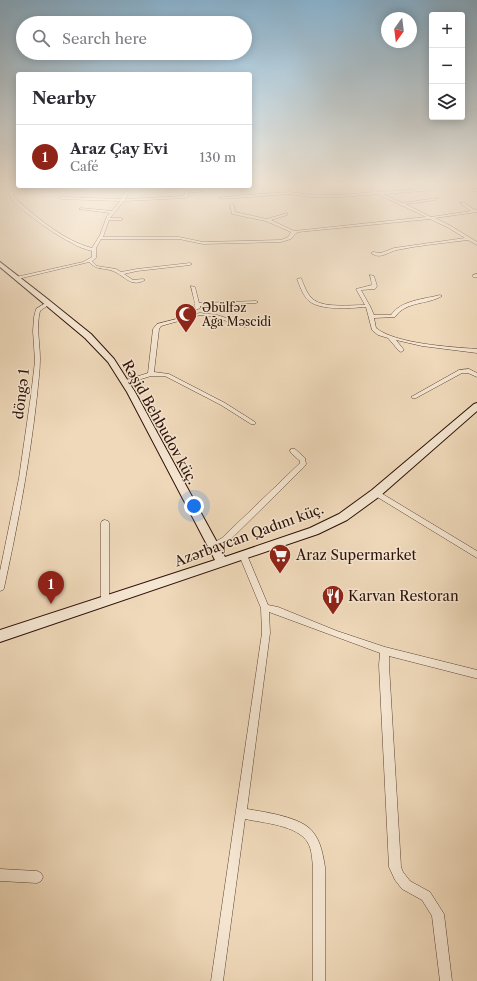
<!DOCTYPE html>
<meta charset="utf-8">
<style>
:root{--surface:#fff;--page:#f7f7f7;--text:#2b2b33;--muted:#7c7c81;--line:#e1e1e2;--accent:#8f2418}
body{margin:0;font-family:"Libre Caslon Text",serif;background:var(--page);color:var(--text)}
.controls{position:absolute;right:12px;top:12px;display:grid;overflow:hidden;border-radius:4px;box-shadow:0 2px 10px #0003}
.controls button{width:36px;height:36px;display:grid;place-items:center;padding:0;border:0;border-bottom:1px solid var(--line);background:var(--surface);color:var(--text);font:20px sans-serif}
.compass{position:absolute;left:381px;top:12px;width:36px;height:36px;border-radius:50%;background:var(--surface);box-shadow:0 2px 10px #0003;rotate:194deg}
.you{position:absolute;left:194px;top:506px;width:14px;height:14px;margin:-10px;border:3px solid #fff;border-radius:50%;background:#1a73e8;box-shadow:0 0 0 6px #1a73e833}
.badge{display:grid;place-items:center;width:26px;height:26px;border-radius:50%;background:var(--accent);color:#fff;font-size:13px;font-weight:700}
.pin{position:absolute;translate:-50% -33px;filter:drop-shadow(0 1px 2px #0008)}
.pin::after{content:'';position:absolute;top:21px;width:14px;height:12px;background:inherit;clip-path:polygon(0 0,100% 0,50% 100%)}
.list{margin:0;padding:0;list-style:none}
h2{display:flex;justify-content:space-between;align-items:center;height:52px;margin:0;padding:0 16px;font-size:17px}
h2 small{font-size:13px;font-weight:400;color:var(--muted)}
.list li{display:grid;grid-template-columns:26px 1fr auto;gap:12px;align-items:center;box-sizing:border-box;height:64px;padding:0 16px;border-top:1px solid var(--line)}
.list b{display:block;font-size:15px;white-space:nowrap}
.list p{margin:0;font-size:13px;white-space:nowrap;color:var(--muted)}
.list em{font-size:13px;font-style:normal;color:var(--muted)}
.icon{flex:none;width:22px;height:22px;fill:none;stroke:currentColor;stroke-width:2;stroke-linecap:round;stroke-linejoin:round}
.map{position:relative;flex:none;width:477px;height:981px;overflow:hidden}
.search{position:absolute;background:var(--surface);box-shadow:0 2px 10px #0003;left:16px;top:16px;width:236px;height:44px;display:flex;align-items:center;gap:10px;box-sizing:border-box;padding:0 14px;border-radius:22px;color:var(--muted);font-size:15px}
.panel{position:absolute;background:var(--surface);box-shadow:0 2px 10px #0003;left:16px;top:72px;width:236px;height:116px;border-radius:4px}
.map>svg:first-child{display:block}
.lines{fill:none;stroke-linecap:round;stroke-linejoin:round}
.street-casing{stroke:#5d4233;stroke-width:1}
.secondary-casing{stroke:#2c1006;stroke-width:2}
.street{fill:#f5e6d2;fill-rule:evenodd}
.secondary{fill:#f5e6d2;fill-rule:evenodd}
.labels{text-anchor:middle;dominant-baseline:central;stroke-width:3;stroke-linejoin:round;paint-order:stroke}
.far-poi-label{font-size:12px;fill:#2c1006;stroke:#f5e6d2;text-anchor:start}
.street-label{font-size:14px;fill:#2c1006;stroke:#f5e6d2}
.poi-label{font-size:14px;fill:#2c1006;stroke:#f5e6d2;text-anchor:start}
</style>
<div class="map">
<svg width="477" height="981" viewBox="0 0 477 981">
<rect width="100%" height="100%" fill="#efd9ba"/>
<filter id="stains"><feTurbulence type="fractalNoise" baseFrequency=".005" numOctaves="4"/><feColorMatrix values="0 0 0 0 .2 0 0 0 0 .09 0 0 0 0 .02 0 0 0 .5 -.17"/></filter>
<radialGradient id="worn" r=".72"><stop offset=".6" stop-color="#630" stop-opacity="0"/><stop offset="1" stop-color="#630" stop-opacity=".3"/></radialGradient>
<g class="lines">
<!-- street casing -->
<g class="street-casing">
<g id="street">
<path d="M 18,185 L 21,186 L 13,194 L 13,196 C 33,215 64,241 92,248 L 100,235 L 107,216 L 110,213 L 79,209 L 81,208 L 112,211 L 120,201 L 61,199 L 59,198 L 61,197 L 121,199 L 128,186 L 146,186 L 131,188 L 125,199 L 184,196 L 185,191 L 201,190 L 203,191 L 188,193 L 188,197 L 186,198 L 124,201 L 110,218 L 121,218 L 123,219 L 121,220 L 109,220 L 103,237 L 179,237 L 203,242 L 281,240 L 288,237 L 291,232 L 266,221 L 232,214 L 230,205 L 232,204 L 234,205 L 235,212 L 267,219 L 287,213 L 287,215 L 271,220 L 294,231 L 426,217 L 378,194 L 341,197 L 311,197 L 290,194 L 221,199 L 219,198 L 243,195 L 238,188 L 240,187 L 246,195 L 290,192 L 311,195 L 341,195 L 374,192 L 369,190 L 365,185 L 368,185 L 371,188 L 379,192 L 436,188 L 435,190 L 383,194 L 402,203 L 437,198 L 436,200 L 405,204 L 431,217 L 471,211 L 460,203 L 463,202 L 475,210 L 477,210 L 477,212 L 435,218 L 451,226 L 477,242 L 477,245 L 468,240 C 445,243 420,245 397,250 C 387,252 381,260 371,253 L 373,252 L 381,253 L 394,248 L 465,238 L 449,228 L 430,219 L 298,232 L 295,234 L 291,239 L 281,242 L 203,244 L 179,239 L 101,239 L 96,248 L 96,258 L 92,261 L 97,266 L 116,269 L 121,272 L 137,269 L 190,263 L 192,264 L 190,265 L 137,271 L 124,274 L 133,280 L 143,279 L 145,280 C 131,288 125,276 113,271 C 102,267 98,271 89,262 L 18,279 L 16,278 L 16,277 L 83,262 L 92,257 L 92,251 C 85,249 78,247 72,243 C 59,237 12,206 9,194 Z"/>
<polygon points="473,189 477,189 477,191 472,191"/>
<polygon points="477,274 477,277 473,277 473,275"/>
<path d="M 370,275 L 374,276 L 377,286 L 375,289 L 361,290 L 370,306 L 374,315 L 391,315 C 401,300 425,299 440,295 L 442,296 C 427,305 406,301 395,317 L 374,318 L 376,328 C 396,344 451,347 477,349 L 477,353 L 422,346 L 396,340 L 404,350 L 401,352 L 399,351 L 388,338 L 378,335 L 372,330 L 366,307 C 352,308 321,311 309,301 C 303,296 300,286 297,279 L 301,278 C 304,285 307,295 314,300 C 324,308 352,305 365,305 L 356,289 L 372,285 Z"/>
<polygon points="191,286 195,287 199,303 256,301 258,302 256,303 200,306 200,308 198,309 196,309 194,305 195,304"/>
<path d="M 47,302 L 51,303 L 40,311 C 36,327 40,343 40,359 C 40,371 38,384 37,396 C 30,460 18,524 4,588 L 3,590 L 0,591 L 0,571 L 19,478 L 31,395 L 35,361 L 33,331 L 34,317 L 36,309 Z"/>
<polygon points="200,313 217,315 248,325 245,327 214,317 200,315 161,326 159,329 154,372 169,374 225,403 255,422 256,423 255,424 251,424 221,405 165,376 151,376 125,384 122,382 123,381 148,373 153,329 157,324"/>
<polygon points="469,369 477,373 477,377 468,373 462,373 416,398 412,398 411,397 459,370"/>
<path d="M 291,449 L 295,449 L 305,458 L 306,464 L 305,466 L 228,542 C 223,545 217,550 211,548 L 210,546 L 211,544 L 222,538 L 300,463 L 300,461 L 291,453 L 290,451 Z"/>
<polygon points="376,490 477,551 477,558 374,495 372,493 374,491"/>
<polygon points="105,520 108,521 109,523 109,600 108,602 105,604 102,602 101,600 101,523 102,521"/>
<path d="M 243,552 L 246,553 L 247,555 L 268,605 L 278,607 L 337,631 L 385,647 L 477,670 L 477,678 L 475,678 L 389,656 L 389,665 L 401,867 L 403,872 L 410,881 L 430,892 L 444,914 L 452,981 L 440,981 L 432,916 L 422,900 L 402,889 L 395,880 L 389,867 L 379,665 L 380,653 L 269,612 L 270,633 L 247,809 C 265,812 302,817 313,832 C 321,842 323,855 325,867 L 325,981 L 313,981 L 313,867 C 312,859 312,850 308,843 C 298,825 263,823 245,819 L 223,981 L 211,981 L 262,633 L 261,608 L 239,555 L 240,553 Z"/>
<polygon points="0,869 37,871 41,873 43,877 41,881 37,883 0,881"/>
</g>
</g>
<!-- secondary casing -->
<g class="secondary-casing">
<polygon id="secondary" points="0,262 45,297 91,334 114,359 135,392 225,557 310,528 339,514 372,490 474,404 477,403 477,411 380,496 347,520 318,534 0,642 0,630 215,560 127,392 108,362 85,338 0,267"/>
</g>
<!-- street -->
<use href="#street" class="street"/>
<!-- secondary -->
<use href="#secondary" class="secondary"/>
</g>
<!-- sky -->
<linearGradient id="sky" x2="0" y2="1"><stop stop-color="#89b6d4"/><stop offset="0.57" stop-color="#f8eee0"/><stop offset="1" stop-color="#f8eee0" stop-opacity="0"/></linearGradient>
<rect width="477" height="323" fill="url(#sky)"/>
<!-- icons -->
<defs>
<g id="mosque-pin" transform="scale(1.15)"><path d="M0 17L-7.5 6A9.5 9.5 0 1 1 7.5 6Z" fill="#8f2418" stroke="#f5e6d2"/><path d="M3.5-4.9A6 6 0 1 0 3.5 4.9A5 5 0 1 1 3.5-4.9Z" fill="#fff"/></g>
<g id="supermarket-pin" transform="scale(1.15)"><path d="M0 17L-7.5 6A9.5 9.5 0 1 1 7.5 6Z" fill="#8f2418" stroke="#f5e6d2"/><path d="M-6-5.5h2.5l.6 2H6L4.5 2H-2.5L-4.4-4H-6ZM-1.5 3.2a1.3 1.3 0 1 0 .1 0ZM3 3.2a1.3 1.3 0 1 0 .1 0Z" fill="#fff"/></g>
<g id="restaurant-pin" transform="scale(1.15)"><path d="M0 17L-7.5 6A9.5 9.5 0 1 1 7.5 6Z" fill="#8f2418" stroke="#f5e6d2"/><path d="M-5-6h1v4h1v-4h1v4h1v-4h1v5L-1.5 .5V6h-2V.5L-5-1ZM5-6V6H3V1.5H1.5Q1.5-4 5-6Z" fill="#fff"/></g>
</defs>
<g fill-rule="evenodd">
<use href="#mosque-pin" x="186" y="314"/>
<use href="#supermarket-pin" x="280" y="555"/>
<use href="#restaurant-pin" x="333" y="596"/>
</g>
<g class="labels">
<!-- far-poi labels -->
<g class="far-poi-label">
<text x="202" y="307">Əbülfəz<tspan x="202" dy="14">Ağa Məscidi</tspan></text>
</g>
<!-- street labels -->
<g class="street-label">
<text transform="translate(21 394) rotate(-83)">döngə 1</text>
<text transform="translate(160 422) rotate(61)">Rəşid Behbudov küç.</text>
<text transform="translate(249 535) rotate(-20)">Azərbaycan Qadını küç.</text>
</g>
<!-- poi labels -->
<g class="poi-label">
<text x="296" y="555">Araz Supermarket</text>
<text x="348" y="596">Karvan Restoran</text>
</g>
</g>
<rect width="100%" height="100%" filter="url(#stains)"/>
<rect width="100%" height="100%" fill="url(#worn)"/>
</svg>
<div class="controls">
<button>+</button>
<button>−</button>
<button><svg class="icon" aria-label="layers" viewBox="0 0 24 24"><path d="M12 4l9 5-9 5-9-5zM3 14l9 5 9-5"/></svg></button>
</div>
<svg class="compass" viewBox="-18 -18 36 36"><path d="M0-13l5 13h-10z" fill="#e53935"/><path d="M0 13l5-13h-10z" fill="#7c7c81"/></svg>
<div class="you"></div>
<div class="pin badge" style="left:51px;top:604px">1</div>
<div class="search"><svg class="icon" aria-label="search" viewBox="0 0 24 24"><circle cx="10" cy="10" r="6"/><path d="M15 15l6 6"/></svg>Search here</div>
<section class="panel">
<h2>Nearby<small></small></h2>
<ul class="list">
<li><span class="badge">1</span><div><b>Araz Çay Evi</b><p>Café</p></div><em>130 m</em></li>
</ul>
</section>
</div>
